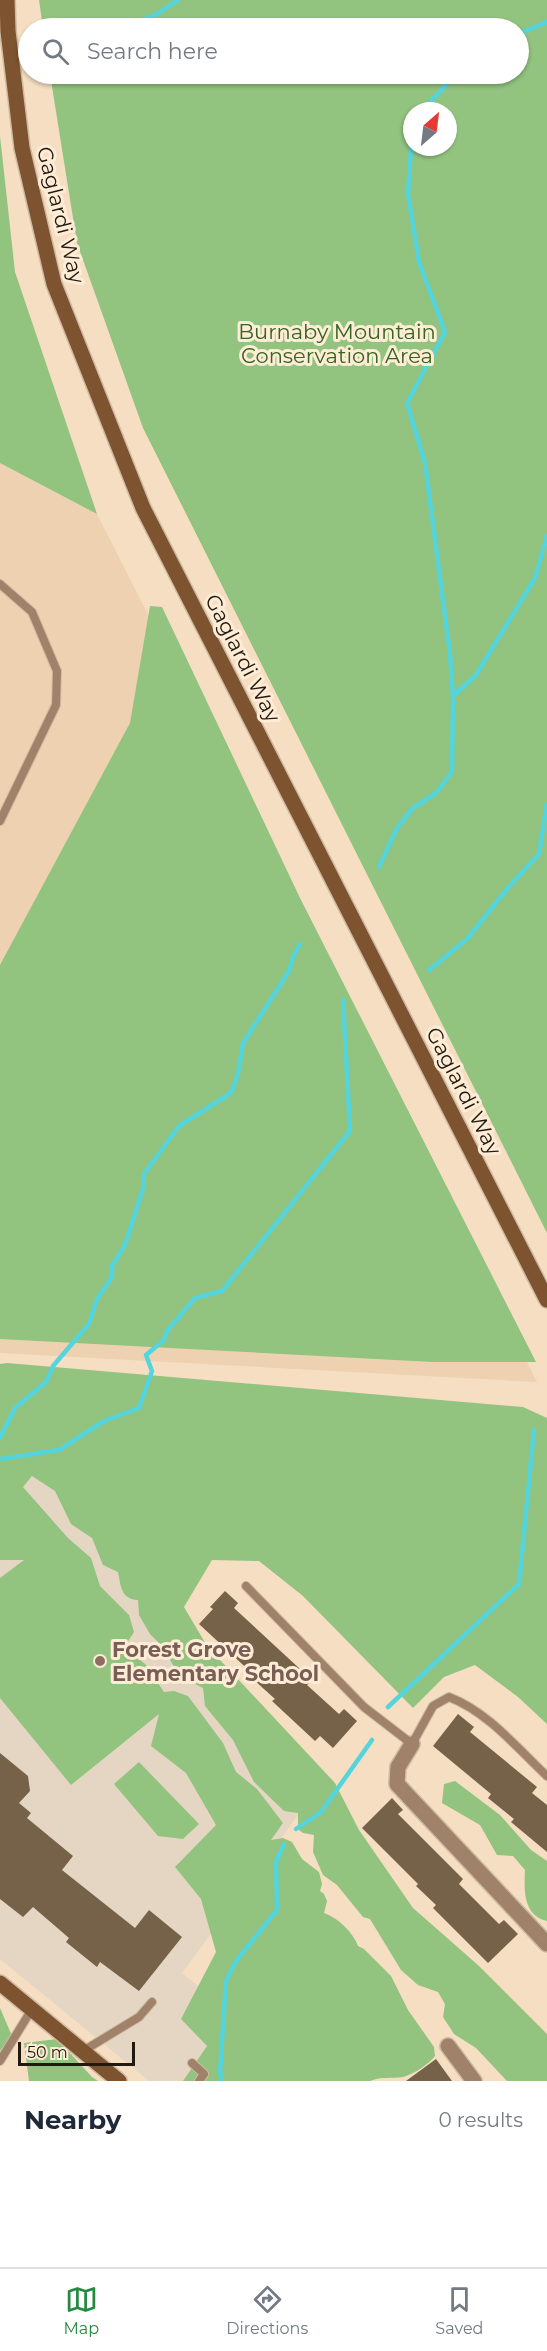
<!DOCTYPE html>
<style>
:root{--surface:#fff;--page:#f6f6f7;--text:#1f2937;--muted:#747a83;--line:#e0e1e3;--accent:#248a3f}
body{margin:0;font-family:Montserrat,sans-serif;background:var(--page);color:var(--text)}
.compass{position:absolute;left:403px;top:102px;width:54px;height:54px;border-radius:50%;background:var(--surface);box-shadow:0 2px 4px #0004;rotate:28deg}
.scale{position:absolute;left:18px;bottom:15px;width:117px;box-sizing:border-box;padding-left:6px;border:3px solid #221a0f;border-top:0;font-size:16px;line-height:21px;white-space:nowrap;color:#221a0f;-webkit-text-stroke:4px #ffecd6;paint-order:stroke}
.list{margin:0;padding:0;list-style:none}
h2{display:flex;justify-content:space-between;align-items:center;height:78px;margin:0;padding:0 24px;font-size:26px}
h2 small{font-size:20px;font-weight:400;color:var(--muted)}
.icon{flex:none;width:33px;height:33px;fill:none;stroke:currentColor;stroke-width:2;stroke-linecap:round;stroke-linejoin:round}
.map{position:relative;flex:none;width:547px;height:2081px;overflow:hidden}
.search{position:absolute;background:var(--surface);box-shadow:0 2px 4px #0004;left:18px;right:18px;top:18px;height:66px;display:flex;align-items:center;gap:15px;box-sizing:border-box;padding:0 21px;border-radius:33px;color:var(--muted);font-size:22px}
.sheet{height:186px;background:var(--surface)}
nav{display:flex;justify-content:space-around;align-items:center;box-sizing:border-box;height:84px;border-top:2px solid var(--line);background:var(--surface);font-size:16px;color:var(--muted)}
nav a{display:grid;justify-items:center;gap:3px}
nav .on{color:var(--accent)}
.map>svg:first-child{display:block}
.built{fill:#edd1b0}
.education{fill:#e4d6c3}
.green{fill:#92c37f;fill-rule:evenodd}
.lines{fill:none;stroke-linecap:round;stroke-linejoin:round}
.stream{stroke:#54d5de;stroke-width:4.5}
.building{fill:#756249}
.lane-casing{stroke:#cfbba2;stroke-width:10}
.street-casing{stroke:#cfbba2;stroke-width:18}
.secondary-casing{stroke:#cfbba2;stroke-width:18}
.lane{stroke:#a0826a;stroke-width:8}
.street{stroke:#a0826a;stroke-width:15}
.secondary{stroke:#7e532f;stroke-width:15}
.education-dot{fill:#8d6e63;stroke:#ffecd6;stroke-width:2}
.labels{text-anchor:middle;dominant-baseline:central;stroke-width:6;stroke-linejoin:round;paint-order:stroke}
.street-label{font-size:21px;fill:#221a0f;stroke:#ffecd6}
.park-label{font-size:21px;fill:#35651f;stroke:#ffecd6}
.education-label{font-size:21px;font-weight:bold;fill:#785e54;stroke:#ffecd6;text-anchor:start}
</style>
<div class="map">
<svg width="547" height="2081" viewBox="0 0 547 2081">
<rect width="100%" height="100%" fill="#f5dec2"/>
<!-- built -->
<polygon class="built" points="0,463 97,514 537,1382 0,1353"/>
<!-- education -->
<polygon class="education" points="51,1453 304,1807 182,1973 199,1987 182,2019 207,2046 183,2081 149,2081 0,1959 0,1514"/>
<!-- green -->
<g class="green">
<path d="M 39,0 L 547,0 L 547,1233 L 143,428 L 77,243 L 50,74 L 518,74 L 518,28 L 43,28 ZM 412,111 L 448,111 L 448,147 L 412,147 Z"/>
<polygon points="0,136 15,272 97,514 0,463"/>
<polygon points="150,606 162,607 300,898 536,1362 433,1362 0,1339 0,965 130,723"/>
<path d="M 7,1363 L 523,1407 L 547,1418 L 547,1724 L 518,1697 L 475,1665 L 444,1677 L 413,1708 L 303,1596 L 259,1561 L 212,1560 L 184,1607 L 207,1646 L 335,1783 L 359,1830 L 413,1908 L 479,1966 L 547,2034 L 547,2081 L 507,2081 L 476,2048 L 454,2034 L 443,2017 L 445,2004 L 438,1992 L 418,1985 L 401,1970 L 370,1919 L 363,1917 L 337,1885 L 323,1875 L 313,1852 L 314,1835 L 303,1833 L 298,1829 L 298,1813 L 284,1811 L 254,1782 L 233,1740 L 205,1706 L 203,1688 L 189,1681 L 175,1668 L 161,1645 L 150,1634 L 139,1615 L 138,1600 C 121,1599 121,1587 118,1572 L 103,1565 L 92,1538 L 71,1524 L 55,1491 L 32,1476 L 23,1487 L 68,1538 L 91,1558 L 100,1586 L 129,1615 L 134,1632 L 127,1643 L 128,1649 L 146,1665 L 164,1692 L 174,1691 L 188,1696 L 223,1743 L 236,1772 L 257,1789 L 283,1823 L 271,1840 L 283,1838 L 292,1842 L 302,1859 L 319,1872 L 322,1884 L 320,1891 L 324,1894 L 327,1901 L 324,1913 C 338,1918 353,1932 358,1946 L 364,1949 L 391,1976 L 408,2010 L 434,2047 L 435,2056 C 429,2064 414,2074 403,2077 C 391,2079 382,2076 370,2081 L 183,2081 L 207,2046 L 181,2019 L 216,1952 L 201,1899 L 175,1867 L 216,1825 L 186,1773 L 151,1746 L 159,1714 L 71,1785 L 0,1698 L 0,1578 L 24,1560 L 0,1560 L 0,1364 Z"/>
<polygon points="139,1762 199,1824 183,1839 158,1836 114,1784"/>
<path d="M 455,1781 L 500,1815 L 531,1850 L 547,1861 L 547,1921 C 523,1915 524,1890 525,1870 L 513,1856 L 497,1855 L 480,1825 L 442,1803 L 444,1784 Z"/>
<polygon points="0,2008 12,2036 0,2051"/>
<polygon points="57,2039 92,2077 98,2081 29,2081 24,2043"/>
</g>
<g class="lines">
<!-- stream -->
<g class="stream">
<polyline points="121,28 157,14 178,0"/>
<polyline points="518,34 547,22"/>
<polyline points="422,111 456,74"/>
<polyline points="412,133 408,194 419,262 445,332 407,403 425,463 450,654 453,696"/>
<polyline points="379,867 397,828 413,808 436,793 452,772 453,696 476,675 535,578 547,536"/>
<polyline points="429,970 467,939 507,889 539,854 547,803"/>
<polyline points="0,1438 15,1408 46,1382 53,1366 89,1324 97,1299 112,1277 112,1266 125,1245 143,1189 144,1174 179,1126 231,1093 238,1074 243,1043 289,971 293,957 300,944"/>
<polyline points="0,1459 59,1450 104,1421 139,1408 152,1371 146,1355 164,1340 167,1331 195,1298 222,1291 350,1131 343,1000"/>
<polyline points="388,1707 519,1584 534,1430"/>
<polyline points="296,1829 321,1812 372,1740"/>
<polyline points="222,2081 220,2072 226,1981 236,1961 277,1910 276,1862 284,1844"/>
</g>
</g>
<!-- building -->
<g class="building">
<polygon points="225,1591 238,1603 234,1608 300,1669 297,1673 309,1683 307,1685 339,1714 344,1709 357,1721 333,1748 320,1736 315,1741 272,1701 275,1699 253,1679 255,1676 199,1624 213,1609 210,1607"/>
<polygon points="458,1714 474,1727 470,1732 537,1787 532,1793 547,1805 547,1852 511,1822 514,1819 488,1798 491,1794 433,1746"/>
<polygon points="0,1753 28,1776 30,1791 19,1803 31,1813 27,1818 73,1856 62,1870 135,1928 149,1910 182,1937 139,1991 100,1962 97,1967 66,1942 69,1938 33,1907 23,1917 0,1899"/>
<polygon points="392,1798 403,1810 398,1814 463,1879 459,1884 499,1924 504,1920 518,1934 488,1963 433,1908 436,1905 416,1886 418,1884 362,1828"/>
<polygon points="436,2059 452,2081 406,2081"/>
</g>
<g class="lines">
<!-- lane casing -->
<g class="lane-casing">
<g id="lane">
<polyline points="0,584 32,612 57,671 56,705 0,821"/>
<path d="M 246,1586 L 364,1707 L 412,1744 L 433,1706 L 449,1697 C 488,1712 517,1748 547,1776"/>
<polyline points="83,2051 139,2017 152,2002"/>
<polyline points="0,2061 32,2009"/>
<polyline points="192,2063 204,2074 199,2081"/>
</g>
</g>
<!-- street casing -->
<g class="street-casing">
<g id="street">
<polyline points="412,1744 398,1767 397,1784 547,1944"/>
<polyline points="448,2046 474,2081"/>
</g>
</g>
<!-- secondary casing -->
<g class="secondary-casing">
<g id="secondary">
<polyline points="7,0 8,31 22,148 54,284 143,508 547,1300"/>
<polyline points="0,1983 119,2081"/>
</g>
</g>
<!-- lane -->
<use href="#lane" class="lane"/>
<!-- street -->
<use href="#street" class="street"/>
<!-- secondary -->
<use href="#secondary" class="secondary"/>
</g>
<!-- markers -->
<circle class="education-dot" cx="100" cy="1661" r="6"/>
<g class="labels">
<!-- street labels -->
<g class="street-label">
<text transform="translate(61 215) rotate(76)">Gaglardi Way</text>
<text transform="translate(243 658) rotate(63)">Gaglardi Way</text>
<text transform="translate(464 1091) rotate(63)">Gaglardi Way</text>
</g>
<!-- park labels -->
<g class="park-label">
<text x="337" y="331">Burnaby Mountain<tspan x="337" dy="24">Conservation Area</tspan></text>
</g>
<!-- education labels -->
<g class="education-label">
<text x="112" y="1649">Forest Grove<tspan x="112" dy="24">Elementary School</tspan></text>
</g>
</g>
</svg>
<svg class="compass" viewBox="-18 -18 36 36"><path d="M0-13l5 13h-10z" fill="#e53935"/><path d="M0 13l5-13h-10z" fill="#747a83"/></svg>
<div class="scale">50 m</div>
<div class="search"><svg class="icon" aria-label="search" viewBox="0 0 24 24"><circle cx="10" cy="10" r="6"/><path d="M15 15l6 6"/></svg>Search here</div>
</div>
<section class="sheet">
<h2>Nearby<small>0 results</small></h2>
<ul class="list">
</ul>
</section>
<nav>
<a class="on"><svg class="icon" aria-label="map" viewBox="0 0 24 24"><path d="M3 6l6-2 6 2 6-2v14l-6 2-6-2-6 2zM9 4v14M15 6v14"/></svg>Map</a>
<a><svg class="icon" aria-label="directions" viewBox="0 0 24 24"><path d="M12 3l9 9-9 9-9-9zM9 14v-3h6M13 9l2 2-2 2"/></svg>Directions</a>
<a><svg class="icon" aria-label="saved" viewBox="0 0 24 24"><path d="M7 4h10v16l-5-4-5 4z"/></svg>Saved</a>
</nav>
